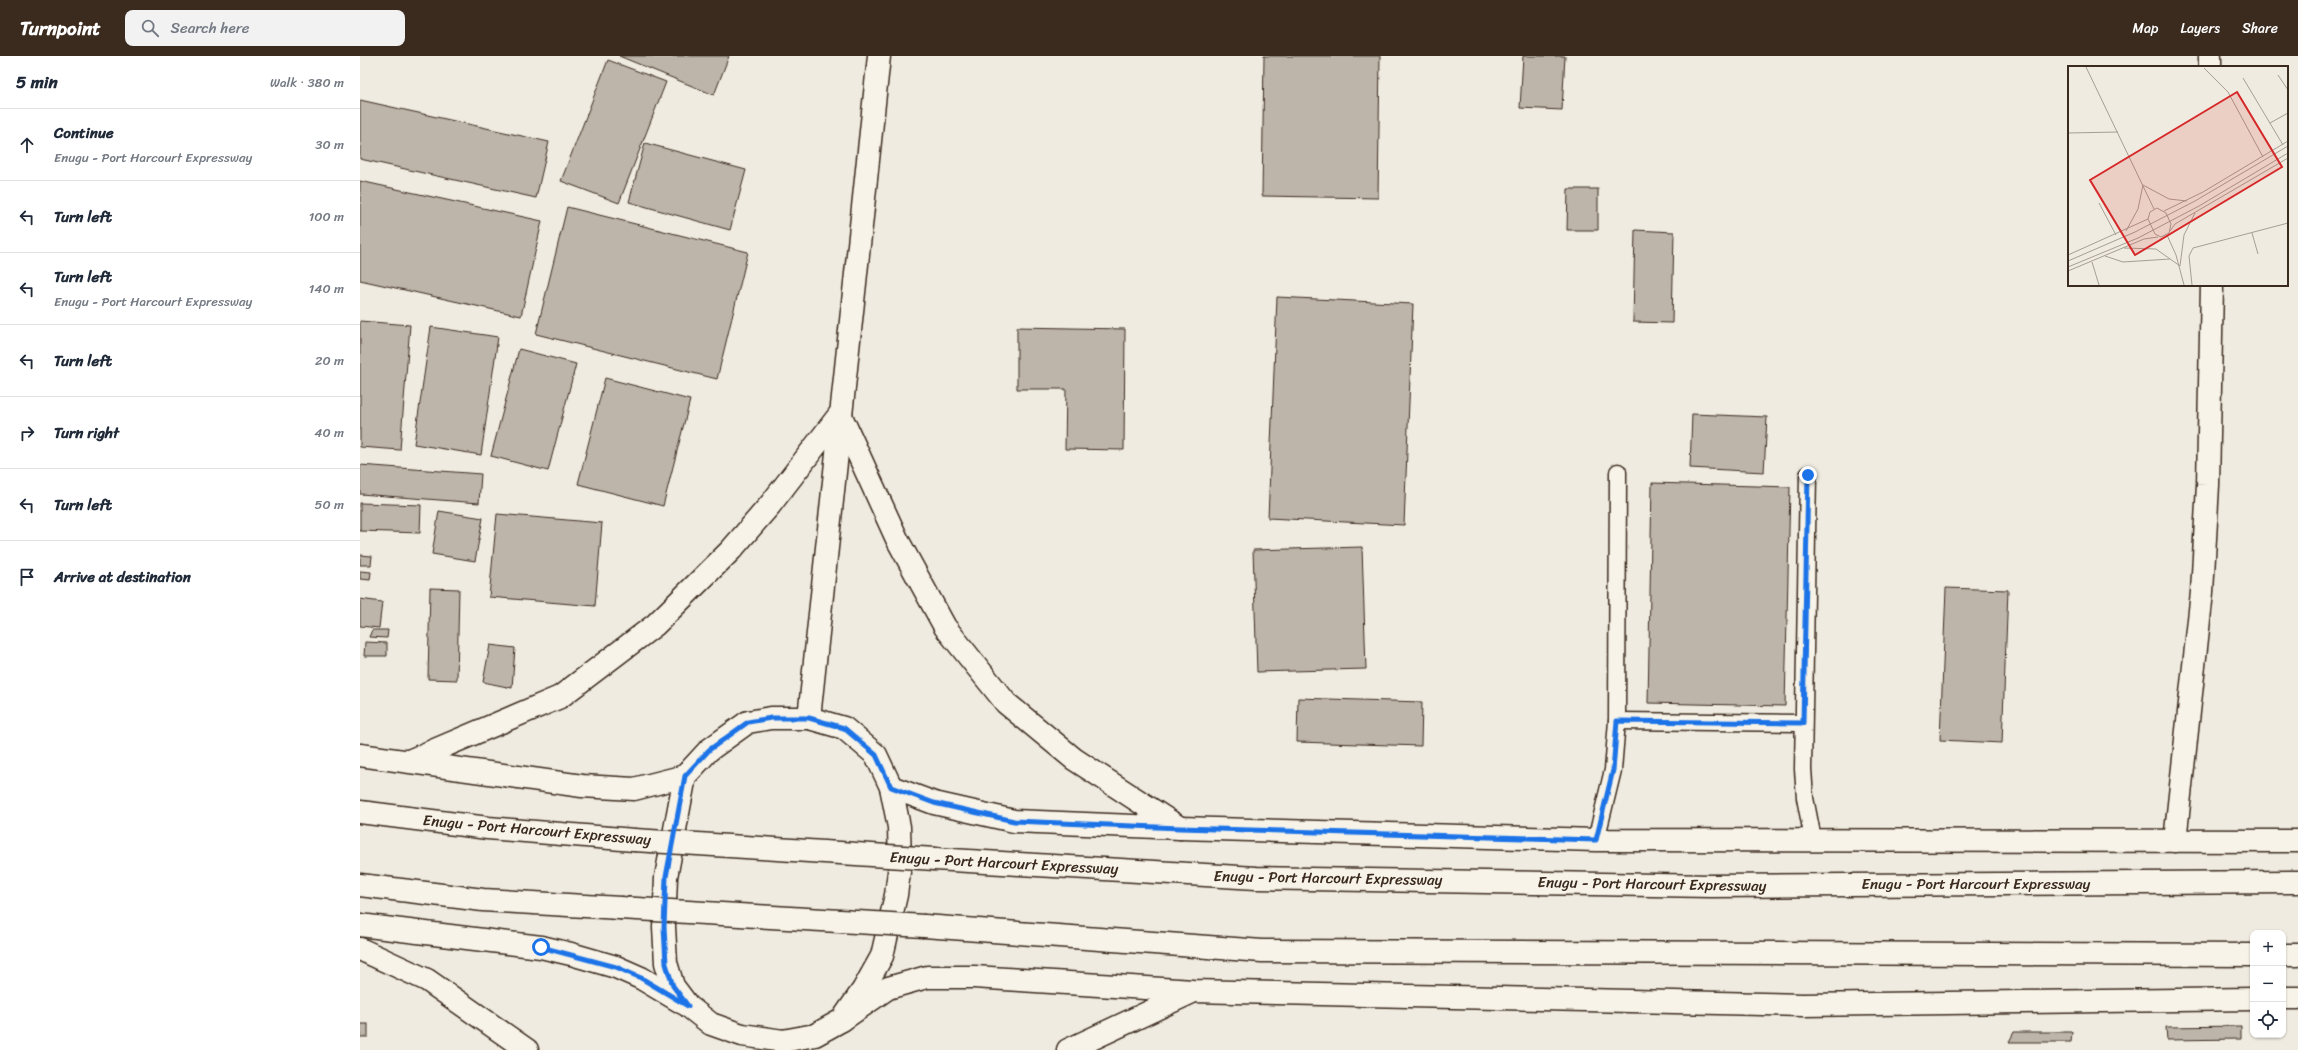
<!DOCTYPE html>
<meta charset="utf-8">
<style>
:root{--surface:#fff;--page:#f2f2f3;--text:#1f2937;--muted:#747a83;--line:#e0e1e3;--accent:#3b2a1e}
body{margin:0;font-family:Sriracha,sans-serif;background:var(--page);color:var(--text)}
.controls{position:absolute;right:12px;bottom:12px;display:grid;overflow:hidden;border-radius:8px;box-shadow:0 1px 3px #0004}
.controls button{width:36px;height:36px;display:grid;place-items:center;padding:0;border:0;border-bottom:1px solid var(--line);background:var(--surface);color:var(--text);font:20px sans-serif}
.stop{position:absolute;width:12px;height:12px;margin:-9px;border:3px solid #1a73e8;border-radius:50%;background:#fff}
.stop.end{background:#1a73e8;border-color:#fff;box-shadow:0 1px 4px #0008}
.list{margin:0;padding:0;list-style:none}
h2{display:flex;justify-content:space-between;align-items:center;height:52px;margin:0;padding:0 16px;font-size:17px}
h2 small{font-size:13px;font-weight:400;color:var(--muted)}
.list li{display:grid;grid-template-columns:26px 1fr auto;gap:12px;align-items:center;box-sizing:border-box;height:72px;padding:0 16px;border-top:1px solid var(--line)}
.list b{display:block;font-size:15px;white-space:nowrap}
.list p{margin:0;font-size:13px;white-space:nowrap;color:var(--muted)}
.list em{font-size:13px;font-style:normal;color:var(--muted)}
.icon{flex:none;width:22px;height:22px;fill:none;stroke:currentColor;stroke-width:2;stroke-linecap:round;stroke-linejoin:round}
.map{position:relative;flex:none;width:1938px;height:994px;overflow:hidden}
header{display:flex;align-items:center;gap:24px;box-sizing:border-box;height:56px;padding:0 20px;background:var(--accent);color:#fff}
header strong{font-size:19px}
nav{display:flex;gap:22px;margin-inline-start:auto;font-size:14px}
.search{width:280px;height:36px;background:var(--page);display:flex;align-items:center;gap:10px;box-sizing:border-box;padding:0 14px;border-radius:8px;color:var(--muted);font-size:15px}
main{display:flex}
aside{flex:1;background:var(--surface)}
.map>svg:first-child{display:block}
.building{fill:#bdb5aa;stroke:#3b2a1e}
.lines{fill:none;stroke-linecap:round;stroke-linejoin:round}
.service-casing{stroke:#3b2a1e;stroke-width:19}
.minor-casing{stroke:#3b2a1e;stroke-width:25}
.primary-casing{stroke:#3b2a1e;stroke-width:25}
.trunk-casing{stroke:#3b2a1e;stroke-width:25}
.service{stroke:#f7f3e8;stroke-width:16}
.minor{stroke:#f7f3e8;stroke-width:22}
.primary{stroke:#f7f3e8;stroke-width:22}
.trunk{stroke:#f7f3e8;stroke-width:22}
.trunk-bridge-casing{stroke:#3b2a1e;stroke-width:25;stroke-linecap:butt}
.trunk-bridge{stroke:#f7f3e8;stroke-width:22}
.route{stroke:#1a73e8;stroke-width:5}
.labels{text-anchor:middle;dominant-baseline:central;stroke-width:4;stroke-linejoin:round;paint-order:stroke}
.street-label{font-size:15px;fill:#3b2a1e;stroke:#f7f3e8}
.inset-road{fill:none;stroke:#a79e92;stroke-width:1}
.view{fill:#d62828;fill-opacity:0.15;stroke:#d62828;stroke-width:2}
.inset-edge{fill:none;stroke:#3b2a1e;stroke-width:2}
</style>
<header>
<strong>Turnpoint</strong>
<div class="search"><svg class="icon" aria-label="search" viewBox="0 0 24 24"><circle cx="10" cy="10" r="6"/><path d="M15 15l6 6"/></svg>Search here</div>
<nav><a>Map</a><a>Layers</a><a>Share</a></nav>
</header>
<main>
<aside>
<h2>5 min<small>Walk · 380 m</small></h2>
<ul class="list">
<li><svg class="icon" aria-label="ahead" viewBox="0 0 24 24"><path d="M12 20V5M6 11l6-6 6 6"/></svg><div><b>Continue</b><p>Enugu - Port Harcourt Expressway</p></div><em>30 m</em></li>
<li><svg class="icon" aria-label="left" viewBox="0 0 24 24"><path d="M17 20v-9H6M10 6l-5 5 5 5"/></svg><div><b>Turn left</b></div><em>100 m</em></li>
<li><svg class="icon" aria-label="left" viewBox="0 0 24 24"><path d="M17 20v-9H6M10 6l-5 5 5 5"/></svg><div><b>Turn left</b><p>Enugu - Port Harcourt Expressway</p></div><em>140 m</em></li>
<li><svg class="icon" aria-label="left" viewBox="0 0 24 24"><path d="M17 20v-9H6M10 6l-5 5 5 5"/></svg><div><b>Turn left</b></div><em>20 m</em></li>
<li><svg class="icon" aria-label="right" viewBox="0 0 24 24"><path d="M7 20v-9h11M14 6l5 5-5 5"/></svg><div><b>Turn right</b></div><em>40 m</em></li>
<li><svg class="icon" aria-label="left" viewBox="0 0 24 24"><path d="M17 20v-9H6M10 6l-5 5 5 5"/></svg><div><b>Turn left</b></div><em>50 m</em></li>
<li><svg class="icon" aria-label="arrive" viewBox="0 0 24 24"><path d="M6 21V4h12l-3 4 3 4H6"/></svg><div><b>Arrive at destination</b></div></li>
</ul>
</aside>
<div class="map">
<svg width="1938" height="994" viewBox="0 0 1938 994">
<rect width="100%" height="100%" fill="#efebe0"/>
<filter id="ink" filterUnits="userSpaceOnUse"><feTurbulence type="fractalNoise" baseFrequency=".025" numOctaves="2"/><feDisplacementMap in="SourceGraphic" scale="8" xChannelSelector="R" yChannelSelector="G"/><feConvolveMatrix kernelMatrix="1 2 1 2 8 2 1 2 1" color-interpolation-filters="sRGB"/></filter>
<g filter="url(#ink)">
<!-- building -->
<g class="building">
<polygon points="259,0 369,0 354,39"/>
<polygon points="904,0 1020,0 1018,142 902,140"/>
<polygon points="1163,0 1205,0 1202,54 1160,52"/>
<polygon points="248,4 306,26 259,147 201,125"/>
<polygon points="0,44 189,86 176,142 0,103"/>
<polygon points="285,87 386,114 370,174 269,146"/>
<polygon points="0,125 182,165 161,260 0,224"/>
<polygon points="1208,133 1238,133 1238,174 1207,174"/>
<polygon points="207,151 388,196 357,323 176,278"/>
<polygon points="1275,174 1314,176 1312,267 1273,266"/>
<polygon points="917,241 1053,248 1044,469 908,462"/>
<polygon points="0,265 50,269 40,394 0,391"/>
<polygon points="71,271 138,281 121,399 54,388"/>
<polygon points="657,271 765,273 764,394 705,393 706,333 657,333"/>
<polygon points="159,293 216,308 188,415 131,400"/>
<polygon points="245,322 330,344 303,450 218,428"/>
<polygon points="1332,358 1407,361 1404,416 1330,412"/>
<polygon points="0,409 121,418 119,447 0,438"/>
<polygon points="1292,427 1430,431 1425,650 1288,647"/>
<polygon points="0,447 61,449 60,477 0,475"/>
<polygon points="79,455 123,462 115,505 72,498"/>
<polygon points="137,458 242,467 235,550 129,541"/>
<polygon points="1002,491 1006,613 897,616 893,494"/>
<polygon points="0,499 12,500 11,509 0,509"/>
<polygon points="0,515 11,516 10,524 0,523"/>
<polygon points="70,532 99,533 97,624 68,623"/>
<polygon points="1586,532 1648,534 1642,687 1580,684"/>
<polygon points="0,543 22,546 19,572 0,570"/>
<polygon points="12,574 28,574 27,582 9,581"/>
<polygon points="5,586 27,587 27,600 4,600"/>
<polygon points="130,589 155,592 152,632 123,626"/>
<polygon points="938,642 1062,646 1061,690 937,686"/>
<rect x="0" y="968" width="8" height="13"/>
<polygon points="1881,970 1881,983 1807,984 1806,971"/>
<polygon points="1654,976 1712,976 1711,986 1649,986"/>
</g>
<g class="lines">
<!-- service casing -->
<g class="service-casing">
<g id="service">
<polyline points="1448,419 1443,713 1445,742 1453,783"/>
<polyline points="1257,665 1443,667"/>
<polyline points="1236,784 1253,714 1257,665 1258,416"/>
</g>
</g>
<!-- minor casing -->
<g class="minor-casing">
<g id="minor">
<polyline points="1850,0 1850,11"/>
<polyline points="449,662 519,0"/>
<polyline points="1815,785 1842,536 1848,429 1852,229"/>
</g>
</g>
<!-- primary casing -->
<g class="primary-casing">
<g id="primary">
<polygon points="411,662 449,662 484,672 516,699 531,731 539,771 540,808 536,839 522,900 503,934 482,964 455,979 423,985 382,979 351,968 328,950 313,930 306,907 304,871 306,821 325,720 349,694 388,666"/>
<polyline points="0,699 222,730 274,733 325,720"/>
<polyline points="49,705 200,641 295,569 371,494 410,449 480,358 537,483 585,571 646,647 714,703 820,772"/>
<polyline points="531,731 574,747 654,765 820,772 1236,784 1938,785"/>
<polyline points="0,869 181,891 211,898 256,911 281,922 323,947"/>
<polyline points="0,893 67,924 167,994"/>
<polyline points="1923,942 1938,942"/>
<polyline points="482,964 528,932 567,921 614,921 833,935 1443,949 1893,943"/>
<polyline points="708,994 832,936"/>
</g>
</g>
<!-- trunk casing -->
<g class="trunk-casing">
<g id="trunk">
<polyline points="0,756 128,772 274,784"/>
<polyline points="575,803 896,822 1351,830 1938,826"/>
<polyline points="0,829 123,844 260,852"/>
<polyline points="564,870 902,895 1893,899"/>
<polyline points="1923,899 1938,899"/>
</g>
</g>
<!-- service -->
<use href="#service" class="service"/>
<!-- minor -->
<use href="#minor" class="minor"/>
<!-- primary -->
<use href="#primary" class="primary"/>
<!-- trunk -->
<use href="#trunk" class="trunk"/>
<!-- trunk-bridge casing -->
<g class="trunk-bridge-casing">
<g id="trunk-bridge">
<polyline points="274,784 575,803"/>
<polyline points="260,852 564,870"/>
</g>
</g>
<!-- trunk-bridge -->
<use href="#trunk-bridge" class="trunk-bridge"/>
</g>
</g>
<g class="lines" filter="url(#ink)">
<!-- route -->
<polyline class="route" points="181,891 256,911 281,922 328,950 313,930 306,908 304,871 306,821 325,720 349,694 388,666 411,662 449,662 484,672 516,699 531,731 574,747 654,765 820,772 1236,784 1253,714 1257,665 1443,667 1448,419"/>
</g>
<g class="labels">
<!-- street labels -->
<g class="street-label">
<text transform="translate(177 774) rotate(5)">Enugu - Port Harcourt Expressway</text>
<text transform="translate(644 807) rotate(3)">Enugu - Port Harcourt Expressway</text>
<text transform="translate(968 822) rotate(1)">Enugu - Port Harcourt Expressway</text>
<text transform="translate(1292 828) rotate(1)">Enugu - Port Harcourt Expressway</text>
<text x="1616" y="828">Enugu - Port Harcourt Expressway</text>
</g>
</g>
<!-- overview -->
<g transform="translate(1708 10)">
<rect width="220" height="220" fill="#efebe0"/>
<path class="inset-road" d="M 18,1 L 86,143M 136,2 L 160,26 L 195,91M 210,9 L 220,24M 175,12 L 215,79M 202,57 L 220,47M 0,67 L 50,66M 31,137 L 48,169M 89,142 L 98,147 L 103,158 L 101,167 L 93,171 L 87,168 L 80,153 L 82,146 ZM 96,145 L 135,126 L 220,75M 58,165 L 70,143 L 75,119 L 101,133 L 119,135M 102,165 L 107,158 L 220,92M 184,167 L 190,188M 99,169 L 108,189 L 116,219M 56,182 L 88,183 L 112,200 L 116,169 L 127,147M 0,189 L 80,153M 37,190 L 55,196 L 102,193M 0,195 L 67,166 L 127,135 L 220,80M 24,196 L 31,219M 0,201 L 70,172 L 131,140 L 220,87M 0,205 L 76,173 L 90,171M 124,219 L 121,190 L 125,182 L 220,157"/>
<path class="view" d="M 169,26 L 214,101 L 67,189 L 22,114 Z"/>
<rect width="220" height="220" class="inset-edge"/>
</g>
</svg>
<div class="controls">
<button>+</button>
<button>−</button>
<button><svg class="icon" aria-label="locate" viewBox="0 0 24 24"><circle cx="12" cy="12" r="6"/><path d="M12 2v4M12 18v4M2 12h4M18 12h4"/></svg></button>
</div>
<div class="stop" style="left:181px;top:891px"></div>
<div class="stop end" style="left:1448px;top:419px"></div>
</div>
</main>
